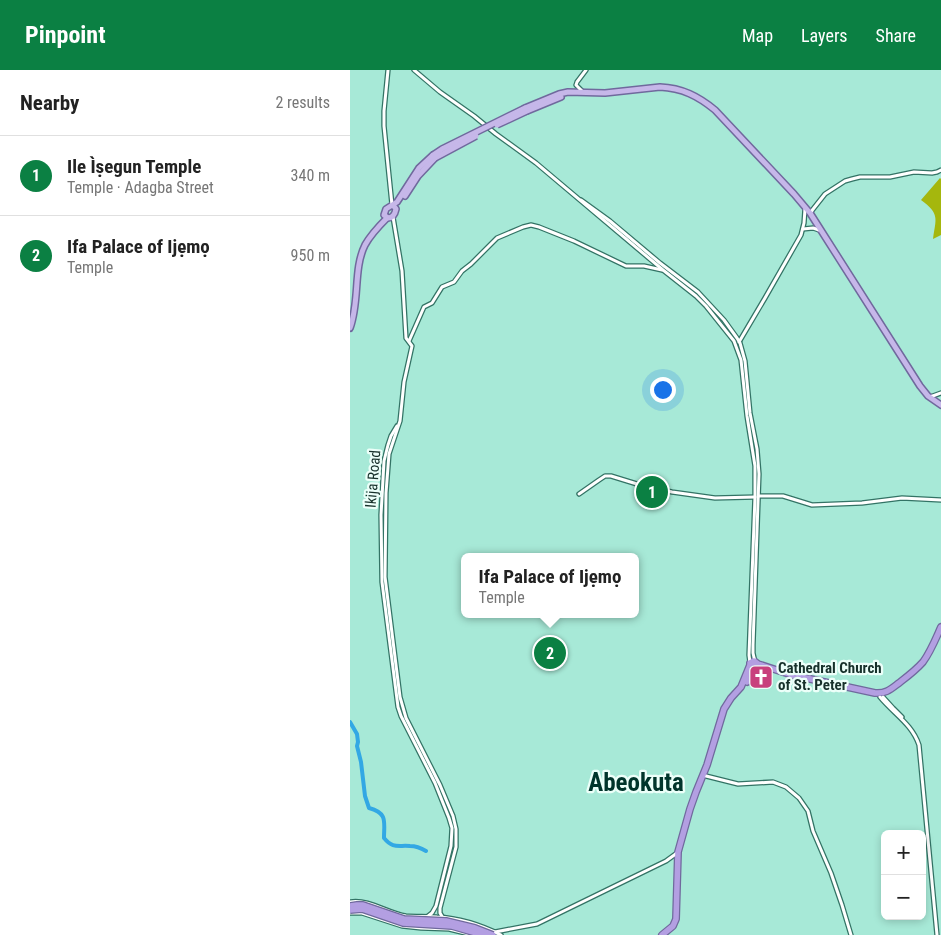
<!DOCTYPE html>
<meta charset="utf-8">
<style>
:root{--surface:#fff;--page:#f2f2f2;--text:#222;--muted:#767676;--line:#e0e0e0;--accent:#0b8043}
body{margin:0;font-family:"Roboto Condensed",sans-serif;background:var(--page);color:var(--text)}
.controls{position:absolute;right:15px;bottom:15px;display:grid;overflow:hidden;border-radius:8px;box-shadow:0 2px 8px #0003}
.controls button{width:45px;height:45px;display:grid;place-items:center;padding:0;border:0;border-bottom:1px solid var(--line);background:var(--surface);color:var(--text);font:25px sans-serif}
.you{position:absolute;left:312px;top:319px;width:18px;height:18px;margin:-12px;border:4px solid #fff;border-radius:50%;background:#1a73e8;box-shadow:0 0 0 8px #1a73e833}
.badge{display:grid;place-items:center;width:32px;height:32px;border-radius:50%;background:var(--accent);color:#fff;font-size:16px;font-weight:700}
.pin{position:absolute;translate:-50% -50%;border:2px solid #fff;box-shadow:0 1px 5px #0006}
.popup{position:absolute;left:111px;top:483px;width:178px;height:65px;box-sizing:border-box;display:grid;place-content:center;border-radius:8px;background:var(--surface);filter:drop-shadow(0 1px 4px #0005);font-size:16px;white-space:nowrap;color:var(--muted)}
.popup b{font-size:19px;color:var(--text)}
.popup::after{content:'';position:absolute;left:50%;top:100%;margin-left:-10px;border:10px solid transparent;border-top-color:var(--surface)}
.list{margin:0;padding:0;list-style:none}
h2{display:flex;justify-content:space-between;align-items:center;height:65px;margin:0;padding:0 20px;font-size:21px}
h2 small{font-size:16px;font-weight:400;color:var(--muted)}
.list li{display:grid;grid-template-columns:32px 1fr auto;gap:15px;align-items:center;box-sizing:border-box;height:80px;padding:0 20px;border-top:1px solid var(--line)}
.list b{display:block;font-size:19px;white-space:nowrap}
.list p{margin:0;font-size:16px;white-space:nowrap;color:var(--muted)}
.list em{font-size:16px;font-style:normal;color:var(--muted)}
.map{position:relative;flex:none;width:591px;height:865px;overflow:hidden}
header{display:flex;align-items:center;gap:30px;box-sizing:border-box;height:70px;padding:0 25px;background:var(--accent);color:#fff}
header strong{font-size:24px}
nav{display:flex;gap:28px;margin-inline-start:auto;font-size:18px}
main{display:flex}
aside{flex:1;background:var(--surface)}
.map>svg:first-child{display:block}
.forest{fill:#a5b70d}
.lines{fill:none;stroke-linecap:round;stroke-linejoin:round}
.river{stroke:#33a8e4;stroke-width:4}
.tertiary-casing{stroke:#337365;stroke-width:5.5}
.primary-casing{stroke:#70699d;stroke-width:8}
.trunk-casing{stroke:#70699d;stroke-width:8}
.tertiary{stroke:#fff;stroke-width:3}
.primary{stroke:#c6b7e9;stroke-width:5}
.trunk{stroke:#b39fe2;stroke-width:5.5}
.primary-bridge-casing{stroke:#70699d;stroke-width:8;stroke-linecap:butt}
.trunk-bridge-casing{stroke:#70699d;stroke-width:8;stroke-linecap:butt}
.primary-bridge{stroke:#c6b7e9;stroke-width:5}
.trunk-bridge{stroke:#b39fe2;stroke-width:5.5}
.labels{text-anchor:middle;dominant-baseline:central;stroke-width:4.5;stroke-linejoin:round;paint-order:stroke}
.street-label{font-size:15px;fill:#17312b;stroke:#ecfff9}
.poi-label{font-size:15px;font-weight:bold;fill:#17312b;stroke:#ecfff9;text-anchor:start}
.town-label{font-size:25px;font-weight:bold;fill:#00352b;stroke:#ecfff9}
</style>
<header>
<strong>Pinpoint</strong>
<nav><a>Map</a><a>Layers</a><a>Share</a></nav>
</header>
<main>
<aside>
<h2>Nearby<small>2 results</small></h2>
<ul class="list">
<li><span class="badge">1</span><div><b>Ile Ìṣegun Temple</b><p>Temple · Adagba Street</p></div><em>340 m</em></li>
<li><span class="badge">2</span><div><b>Ifa Palace of Ijẹmọ</b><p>Temple</p></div><em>950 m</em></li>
</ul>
</aside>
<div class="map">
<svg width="591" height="865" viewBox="0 0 591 865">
<rect width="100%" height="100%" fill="#a7e9d7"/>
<!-- forest -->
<path class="forest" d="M 590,108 L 591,109 L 591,165 L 583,169 C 586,148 590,144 571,130 Z"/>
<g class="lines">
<!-- river -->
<path class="river" d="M 0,652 L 7,664 L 8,672 L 7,676 L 11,692 L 15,726 L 19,738 C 38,743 34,752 34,768 C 43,779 48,775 60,776 C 66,776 71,778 76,781"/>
<!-- tertiary casing -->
<g class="tertiary-casing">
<g id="tertiary">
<polyline points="38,0 34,41 34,56 42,135"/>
<polyline points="64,0 90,22 124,46 146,64 186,93 313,200 346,226 356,236 384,271 391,290 397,346 405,396 405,427 399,585 400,593"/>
<polyline points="232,21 226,15 227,12 236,0"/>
<polyline points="231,130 260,151 310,193 348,222 374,250 387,268 390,273 395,291 400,343 407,379 409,404 403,575 403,583 405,592"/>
<polyline points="460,143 475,124 495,111 502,109 510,107 540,107 564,102 582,103 587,102 591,100"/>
<polyline points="43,147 52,201 56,268 62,276 54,312 50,351 39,384 36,423 35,507 50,627 56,648 90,715 103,746 106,759 106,777 90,838 90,843 93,848"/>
<polyline points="453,159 463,158 469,160"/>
<polyline points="59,271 74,237 82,233 92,217 104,212 112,201 121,194 147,168 173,157 181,155 189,157 224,171 276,196 294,196 312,200"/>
<polyline points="389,272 415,228 451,165 454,153 455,139"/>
<polyline points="580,327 591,323"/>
<polyline points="47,356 41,366 38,375 34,391 31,445 32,512 48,637 51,646 85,713 99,748 102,758 101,776 86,836 82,843 77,847"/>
<polyline points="229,424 249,410 255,406 261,406 287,414 322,422 365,428 405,427"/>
<polyline points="409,426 433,426 462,435 512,433 552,428 591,430"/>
<path d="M 530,627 C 544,644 562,654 569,675 L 587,865"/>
<polyline points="533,627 543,638 552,647"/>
<polyline points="356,706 388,714 423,712 436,717 449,728 458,741 463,761 481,803 492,835 501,865"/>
<path d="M 0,832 C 20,829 37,843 56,846 C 66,847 77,846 87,847 C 109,848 131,855 151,865"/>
<polyline points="0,843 12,843 52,856 71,858 99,859 123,865"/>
<polyline points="145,862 187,854 316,791 327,783"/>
</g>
</g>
<!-- primary casing -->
<g class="primary-casing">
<g id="primary">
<path d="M 175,38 L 209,24 L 218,22 L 255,23 L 310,17 C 332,18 348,26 365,40 L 444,124 L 460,143 L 570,316 L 578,326 L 591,335"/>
<polyline points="177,41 211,27"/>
<polyline points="55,126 68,106 85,88"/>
<path d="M 43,135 L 46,139 C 45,144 43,148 38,148 L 34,145 L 36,139 L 47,132 L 69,98 L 83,85"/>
<path d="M 0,258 C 10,231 3,199 15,175 C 21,164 29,156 37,148"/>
</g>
</g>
<!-- trunk casing -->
<g class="trunk-casing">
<g id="trunk">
<path d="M 405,592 L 406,595 L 405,597 L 401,596 L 400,593 L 404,591 L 408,594 L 442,605 L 525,623 C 536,624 541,619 549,613 C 558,606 566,600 573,592 C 581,581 586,568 591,557"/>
<polyline points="397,612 403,597"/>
<polyline points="312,865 323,856 326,849 328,782 340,739 346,722 357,695 374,639 381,628 391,617 400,595"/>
</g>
</g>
<!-- tertiary -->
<use href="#tertiary" class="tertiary"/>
<!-- primary -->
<use href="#primary" class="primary"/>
<!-- trunk -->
<use href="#trunk" class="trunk"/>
<!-- primary-bridge casing -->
<g class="primary-bridge-casing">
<g id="primary-bridge">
<polyline points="147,55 177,41"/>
<polyline points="83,85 92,79 175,38"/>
<polyline points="85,88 126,66"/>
</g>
</g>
<!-- trunk-bridge casing -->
<g class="trunk-bridge-casing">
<g id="trunk-bridge">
<polyline points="0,836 7,835 13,835 54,849 96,851 125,858 143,865"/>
<polyline points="0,840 12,839 53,853 102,856 133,865"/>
</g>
</g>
<!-- primary-bridge -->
<use href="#primary-bridge" class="primary-bridge"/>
<!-- trunk-bridge -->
<use href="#trunk-bridge" class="trunk-bridge"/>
</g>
<!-- icons -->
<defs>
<g id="church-square" transform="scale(1.25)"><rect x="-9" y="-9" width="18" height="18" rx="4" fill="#c8407d" stroke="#ecfff9"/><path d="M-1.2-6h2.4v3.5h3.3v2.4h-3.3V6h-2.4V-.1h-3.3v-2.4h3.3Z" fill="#fff"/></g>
</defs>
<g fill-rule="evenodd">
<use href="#church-square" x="411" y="607"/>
</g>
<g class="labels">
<!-- street labels -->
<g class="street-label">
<text transform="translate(23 409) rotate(-85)">Ikija Road</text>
</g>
<!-- poi labels -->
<g class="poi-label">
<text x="428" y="598">Cathedral Church<tspan x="428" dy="17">of St. Peter</tspan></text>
</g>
<!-- town labels -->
<g class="town-label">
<text x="286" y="712">Abeokuta</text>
</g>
</g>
</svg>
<div class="controls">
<button>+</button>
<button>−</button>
</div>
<div class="you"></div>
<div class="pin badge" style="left:302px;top:422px">1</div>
<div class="pin badge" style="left:200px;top:583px">2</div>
<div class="popup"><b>Ifa Palace of Ijẹmọ</b>Temple</div>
</div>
</main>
